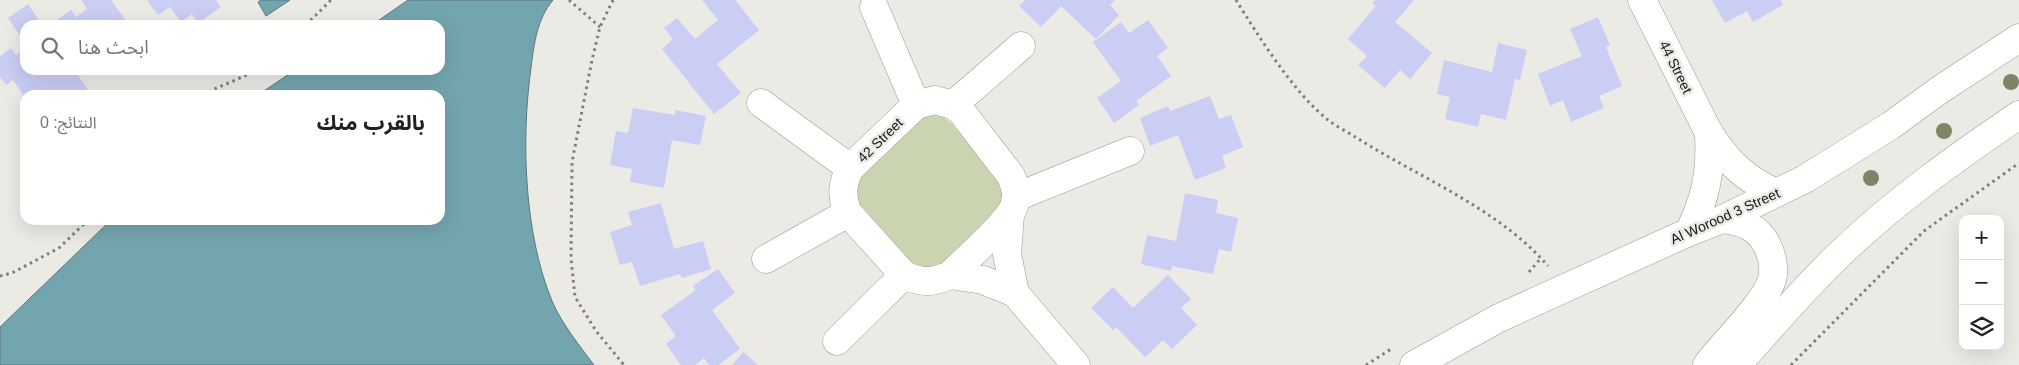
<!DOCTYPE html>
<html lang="ar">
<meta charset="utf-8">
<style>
:root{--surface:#fff;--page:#f2f2f2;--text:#202124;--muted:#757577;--line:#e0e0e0}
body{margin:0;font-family:Helvetica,"Noto Sans Arabic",sans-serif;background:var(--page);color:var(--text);direction:rtl}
.controls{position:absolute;right:15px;bottom:15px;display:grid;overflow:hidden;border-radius:10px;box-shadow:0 5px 20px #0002}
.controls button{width:45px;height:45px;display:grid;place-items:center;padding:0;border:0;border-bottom:1px solid var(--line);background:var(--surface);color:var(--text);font:25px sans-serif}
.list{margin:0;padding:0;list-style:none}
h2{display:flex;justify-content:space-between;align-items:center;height:65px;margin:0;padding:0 20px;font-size:21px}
h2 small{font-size:16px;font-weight:400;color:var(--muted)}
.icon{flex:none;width:28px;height:28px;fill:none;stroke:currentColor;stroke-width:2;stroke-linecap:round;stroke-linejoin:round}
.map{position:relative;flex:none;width:2019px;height:365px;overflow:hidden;direction:ltr}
.search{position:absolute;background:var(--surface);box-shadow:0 5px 20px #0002;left:20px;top:20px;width:425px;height:55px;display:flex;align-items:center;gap:12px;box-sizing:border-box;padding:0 18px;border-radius:15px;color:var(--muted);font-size:19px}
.panel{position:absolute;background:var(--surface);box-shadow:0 5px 20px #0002;left:20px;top:90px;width:425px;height:135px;border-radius:15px;direction:rtl}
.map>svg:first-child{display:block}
.green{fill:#cbd4b1}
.water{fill:#73a5ae;stroke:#587a80}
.building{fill:#cacdf4}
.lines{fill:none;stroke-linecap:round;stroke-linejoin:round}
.minor-casing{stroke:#9c9a94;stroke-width:29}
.path{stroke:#7f7d79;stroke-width:3;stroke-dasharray:2.5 4;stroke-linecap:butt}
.minor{stroke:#fff;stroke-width:28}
.tree{fill:#808467}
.labels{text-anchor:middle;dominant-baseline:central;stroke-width:5;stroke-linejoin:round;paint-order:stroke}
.street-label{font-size:14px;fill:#181715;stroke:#eceae4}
</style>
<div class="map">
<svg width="2019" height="365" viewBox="0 0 2019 365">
<rect width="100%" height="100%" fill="#eceae4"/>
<!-- green -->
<path class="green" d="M 933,115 L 943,117 L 952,124 L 1000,180 L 1005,190 L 999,213 L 939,265 C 926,270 919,269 909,260 L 858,202 L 855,192 L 856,181 L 922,117 Z"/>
<!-- water -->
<g class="water">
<polygon points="261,0 290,0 266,16 258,2"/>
<path d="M 408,0 L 553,0 C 537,19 534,44 531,68 C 521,140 524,233 552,301 C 562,324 579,345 594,365 L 0,365 L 0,327 L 111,220 L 440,220 L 440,95 L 258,95 L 295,70 L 440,70 L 440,25 L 372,25 Z"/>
</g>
<!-- building -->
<g class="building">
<polygon points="81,0 111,0 129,25 50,25 71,10 76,17 87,9"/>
<polygon points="147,0 216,0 221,7 198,23 192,14 181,22 170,7 158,15"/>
<polygon points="702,0 735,0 759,30 717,64 741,93 714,114 662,49 673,39 664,28 677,18 695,39 718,20"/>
<polygon points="1025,0 1115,0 1110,5 1119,15 1096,39 1061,6 1041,27 1019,6"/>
<polygon points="1375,0 1414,0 1395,22 1432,53 1410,79 1400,70 1385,88 1358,65 1367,56 1348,39 1376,6 1372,3"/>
<polygon points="1712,0 1781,0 1783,5 1753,22 1747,11 1725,23"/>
<polygon points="28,4 42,25 25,25 25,43 8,18"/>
<polygon points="1598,17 1610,45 1606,47 1622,86 1599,96 1604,108 1571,122 1563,100 1550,106 1538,74 1582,56 1570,29"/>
<polygon points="1148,20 1168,48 1157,56 1171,76 1136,101 1139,105 1114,123 1097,98 1121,81 1093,42 1121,22 1129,33"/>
<polygon points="1498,43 1527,50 1520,80 1515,79 1506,120 1481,114 1478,127 1445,119 1450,97 1437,94 1444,60 1492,72"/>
<polygon points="11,48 16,55 25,49 25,70 74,70 92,95 25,95 25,98 13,80 6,85 0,77 0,56"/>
<polygon points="1210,96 1219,119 1231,115 1243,147 1222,156 1226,168 1195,180 1178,135 1150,146 1140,118 1168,106 1170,111"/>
<polygon points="633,108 675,115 675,110 706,116 700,145 672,140 664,188 630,182 632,169 610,165 616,131 628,133"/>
<polygon points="1185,193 1218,200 1216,213 1238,218 1231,252 1219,249 1213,274 1172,266 1171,271 1141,264 1147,235 1176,241"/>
<polygon points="661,203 674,249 703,241 711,269 682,278 680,274 640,286 632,262 620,265 610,232 632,225 628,212"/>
<polygon points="718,269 735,293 712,310 740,349 718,365 709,365 704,358 695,365 681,365 666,344 676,336 661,315 696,290 693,286"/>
<polygon points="1168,275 1191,299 1181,308 1197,325 1172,349 1163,340 1145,357 1116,327 1113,330 1091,308 1113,287 1133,308"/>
<polygon points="743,352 758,365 732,365"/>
</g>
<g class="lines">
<!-- minor casing -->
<g class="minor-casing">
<g id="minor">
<path d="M 1642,0 L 1709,133 C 1728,163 1744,178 1776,193"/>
<polyline points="874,7 916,105"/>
<path d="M 935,100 L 953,105 L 961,111 L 1011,176 C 1015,186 1018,195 1014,206 C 1009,222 964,261 950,275 C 933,283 921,283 904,275 L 848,213 C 841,196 842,184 850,168 L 916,105 Z"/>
<polyline points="761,103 850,168"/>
<polyline points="953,105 1021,46"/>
<polyline points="1016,197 1130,151"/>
<polyline points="1010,215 1007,254 1015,293"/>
<path d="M 1689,232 C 1706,198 1711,172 1709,133"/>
<polyline points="766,259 848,213"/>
<polyline points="950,275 983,280 1015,293 1076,365"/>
<polyline points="837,341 904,275"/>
<polyline points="1414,365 1499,318 1689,232 1723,219 1805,179 1890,126 1941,89 2019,38"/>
<path d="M 1707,365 C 1723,343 1770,299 1773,275 C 1774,264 1772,255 1767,245 C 1758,227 1743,222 1723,219"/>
<path d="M 1737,365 C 1771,327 1804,288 1841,253 C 1895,201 1957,157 2019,115"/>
</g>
</g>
<!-- path -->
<g class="path">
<polyline points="569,0 600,27"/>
<polyline points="613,0 600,27 592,60 572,162 571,258 575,297 596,331 624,365"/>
<path d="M 1236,0 C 1259,37 1294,93 1328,120 C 1337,127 1348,132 1357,138 C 1420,178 1499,209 1548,266"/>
<polyline points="306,25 331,0"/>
<path d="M 203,95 C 220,85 239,80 256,70"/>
<polyline points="1529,272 1541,258"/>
<polyline points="0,276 12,273 59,248 88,220"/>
<polyline points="1366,365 1391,349"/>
<polyline points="1791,365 1924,231 2019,163"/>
</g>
<!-- minor -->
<use href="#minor" class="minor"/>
</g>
<!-- trees -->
<g class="tree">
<circle cx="2011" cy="82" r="8"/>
<circle cx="1944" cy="131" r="8"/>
<circle cx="1871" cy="178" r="8"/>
</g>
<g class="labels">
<!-- street labels -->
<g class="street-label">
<text transform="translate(1676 67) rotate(64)">44 Street</text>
<text transform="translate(880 140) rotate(-44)">42 Street</text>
<text transform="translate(1725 216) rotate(-24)">Al Worood 3 Street</text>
</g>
</g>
</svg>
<div class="controls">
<button>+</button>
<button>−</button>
<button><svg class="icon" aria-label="layers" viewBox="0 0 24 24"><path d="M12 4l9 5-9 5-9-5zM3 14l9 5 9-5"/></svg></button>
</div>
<div class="search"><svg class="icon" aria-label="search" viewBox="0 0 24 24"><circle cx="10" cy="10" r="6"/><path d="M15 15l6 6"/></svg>ابحث هنا</div>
<section class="panel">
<h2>بالقرب منك<small>النتائج: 0</small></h2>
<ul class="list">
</ul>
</section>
</div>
